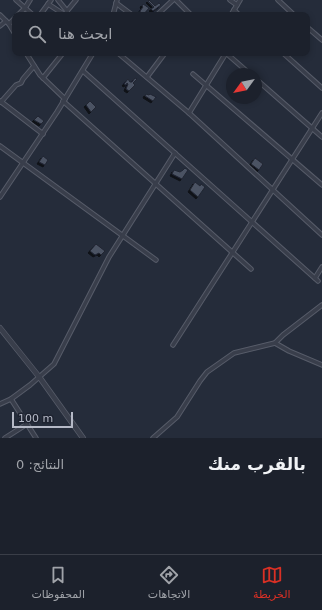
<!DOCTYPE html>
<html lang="ar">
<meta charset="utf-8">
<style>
:root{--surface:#1c212c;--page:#252934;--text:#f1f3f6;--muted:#a0a3a9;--line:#3a3e48;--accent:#d93025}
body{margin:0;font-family:"DejaVu Sans",Vazirmatn,sans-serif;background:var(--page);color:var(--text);direction:rtl}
.compass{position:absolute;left:226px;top:68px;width:36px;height:36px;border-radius:50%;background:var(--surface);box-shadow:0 2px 6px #0003;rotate:237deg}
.scale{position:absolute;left:12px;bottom:10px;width:61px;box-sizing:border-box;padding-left:4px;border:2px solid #b5b9c6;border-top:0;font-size:11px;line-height:14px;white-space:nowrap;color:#b5b9c6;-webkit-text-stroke:3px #1e2330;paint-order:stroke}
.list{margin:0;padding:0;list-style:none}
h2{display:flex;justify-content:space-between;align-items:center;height:52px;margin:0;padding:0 16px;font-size:17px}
h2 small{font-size:13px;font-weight:400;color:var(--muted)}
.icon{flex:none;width:22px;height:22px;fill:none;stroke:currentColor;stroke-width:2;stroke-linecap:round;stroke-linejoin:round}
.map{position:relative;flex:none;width:322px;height:438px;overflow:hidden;direction:ltr}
.search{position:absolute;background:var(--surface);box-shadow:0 2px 6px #0003;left:12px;right:12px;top:12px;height:44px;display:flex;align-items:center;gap:10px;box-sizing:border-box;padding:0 14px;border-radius:8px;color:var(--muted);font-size:15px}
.sheet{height:116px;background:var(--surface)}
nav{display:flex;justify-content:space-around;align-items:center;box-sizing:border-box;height:56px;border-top:1px solid var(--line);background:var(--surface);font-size:11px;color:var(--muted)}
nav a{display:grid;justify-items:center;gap:2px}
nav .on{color:var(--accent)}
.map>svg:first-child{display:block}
.building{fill:#4c5263;stroke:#202532;filter:url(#shadow)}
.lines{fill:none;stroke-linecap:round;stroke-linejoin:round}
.minor-casing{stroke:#575c69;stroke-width:5.5}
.tertiary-casing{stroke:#575c69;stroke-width:6}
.minor{stroke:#393e4b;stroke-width:3.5}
.tertiary{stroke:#393e4b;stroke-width:4.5}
</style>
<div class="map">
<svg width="322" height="438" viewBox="0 0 322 438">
<defs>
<filter id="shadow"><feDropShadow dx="-2" dy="2" stdDeviation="0" flood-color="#0009"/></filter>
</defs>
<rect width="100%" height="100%" fill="#252c3a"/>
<!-- building -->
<g class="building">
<polygon points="149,0 155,6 159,3 161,5 153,11 151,9 154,7 148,1"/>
<polygon points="143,4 149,8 143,15 141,15 140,11 143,7 142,6"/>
<polygon points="135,78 137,79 133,83 135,85 129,91 126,89 128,84 127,83 126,85 124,84 128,79 130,82 132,82"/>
<polygon points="146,94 149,95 150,94 156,97 153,101 145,96"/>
<polygon points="90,101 96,107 91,112 86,105"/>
<polygon points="38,116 44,121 41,124 34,120"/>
<polygon points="43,156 48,160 45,165 39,162"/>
<polygon points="255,158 263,164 259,170 251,164"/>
<polygon points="185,168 188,170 182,179 172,174 174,170 180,172 183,170"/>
<polygon points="195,182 200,186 201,184 205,187 198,197 190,190"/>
<polygon points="96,244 105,251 101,255 99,253 95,255 90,251"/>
</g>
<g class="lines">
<!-- minor casing -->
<g class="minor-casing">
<g id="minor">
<polyline points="16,0 33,15"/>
<polyline points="58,0 67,11 65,15"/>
<polyline points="176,0 191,15"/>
<polyline points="230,0 237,5"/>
<polyline points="278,0 294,15"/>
<polyline points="116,3 132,15"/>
<polyline points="48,4 65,15"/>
<polyline points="234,10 239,15"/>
<polyline points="67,11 76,0"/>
<polyline points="0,15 9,24 15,34"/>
<polyline points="18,15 25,8 30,0"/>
<polyline points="40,15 51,0"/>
<polyline points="113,15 117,0"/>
<polyline points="157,15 173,0"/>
<polyline points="231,15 240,0"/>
<polyline points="9,24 15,18"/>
<polyline points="0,26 6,21"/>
<polyline points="307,27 322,40"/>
<polyline points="26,53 40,75 65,99"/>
<polyline points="118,53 189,113 322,235"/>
<polyline points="226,53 250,74"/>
<polyline points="283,53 322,88"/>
<polyline points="83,71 318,281"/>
<polyline points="193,74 322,185"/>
<polyline points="147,77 165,53"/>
<polyline points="43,78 63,53"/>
<polyline points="256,79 322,137"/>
<polyline points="0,101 43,134"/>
<polyline points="63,101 251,269"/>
<polyline points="1,102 16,85 21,83 23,79 34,66"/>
<polyline points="189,113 226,53"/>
<polyline points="0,146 156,260"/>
<polyline points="0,197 57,112 93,53"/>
<polyline points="315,278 322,267"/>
<polyline points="275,343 289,351 322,365"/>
<polyline points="173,345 322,113"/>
<polyline points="11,399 36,438"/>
<polyline points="0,404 11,399 30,385 54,364 109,257 175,153"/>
<polyline points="5,438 27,424"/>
<polyline points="153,438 177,417 200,381 207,372 234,353 275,343 283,335 322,305"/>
</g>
</g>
<!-- tertiary casing -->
<g class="tertiary-casing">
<polyline id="tertiary" points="0,328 40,378 83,438"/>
</g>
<!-- minor -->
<use href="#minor" class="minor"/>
<!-- tertiary -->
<use href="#tertiary" class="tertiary"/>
</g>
</svg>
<svg class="compass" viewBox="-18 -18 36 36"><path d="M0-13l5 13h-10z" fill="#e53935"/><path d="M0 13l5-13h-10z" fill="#a0a3a9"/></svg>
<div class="scale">100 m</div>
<div class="search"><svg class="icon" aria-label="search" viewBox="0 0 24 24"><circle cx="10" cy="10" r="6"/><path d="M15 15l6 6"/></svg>ابحث هنا</div>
</div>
<section class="sheet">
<h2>بالقرب منك<small>النتائج: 0</small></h2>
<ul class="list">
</ul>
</section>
<nav>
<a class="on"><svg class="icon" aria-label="map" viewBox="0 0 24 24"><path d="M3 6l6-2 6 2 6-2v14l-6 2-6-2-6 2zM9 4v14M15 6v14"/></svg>الخريطة</a>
<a><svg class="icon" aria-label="directions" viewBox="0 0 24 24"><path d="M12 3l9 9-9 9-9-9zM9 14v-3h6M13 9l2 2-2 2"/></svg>الاتجاهات</a>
<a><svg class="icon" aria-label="saved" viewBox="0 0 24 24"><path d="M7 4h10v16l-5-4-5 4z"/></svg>المحفوظات</a>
</nav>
